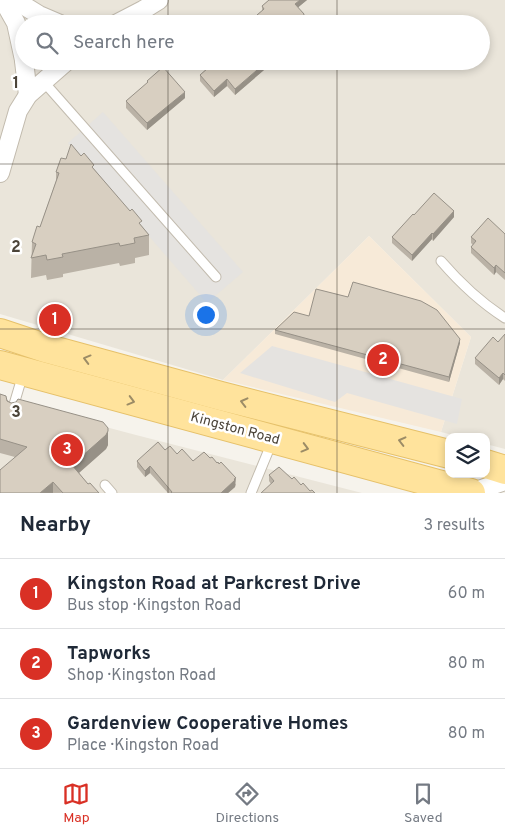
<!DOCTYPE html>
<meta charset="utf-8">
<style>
:root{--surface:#fff;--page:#f6f6f7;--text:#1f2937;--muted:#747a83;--line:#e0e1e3;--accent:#d93025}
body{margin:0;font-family:Overpass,sans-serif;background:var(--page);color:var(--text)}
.controls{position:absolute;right:15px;bottom:15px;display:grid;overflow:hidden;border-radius:10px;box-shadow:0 2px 8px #0003}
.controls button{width:45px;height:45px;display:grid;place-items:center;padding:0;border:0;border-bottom:1px solid var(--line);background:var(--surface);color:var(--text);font:25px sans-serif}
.you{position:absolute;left:205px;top:314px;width:18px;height:18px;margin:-12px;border:4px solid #fff;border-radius:50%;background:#1a73e8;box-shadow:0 0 0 8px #1a73e833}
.badge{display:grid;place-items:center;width:32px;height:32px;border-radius:50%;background:var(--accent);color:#fff;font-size:16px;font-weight:700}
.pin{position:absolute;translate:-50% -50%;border:2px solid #fff;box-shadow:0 1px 5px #0006}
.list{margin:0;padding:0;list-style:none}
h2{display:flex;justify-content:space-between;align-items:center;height:65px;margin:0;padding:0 20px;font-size:21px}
h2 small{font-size:16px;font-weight:400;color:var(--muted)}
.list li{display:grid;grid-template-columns:32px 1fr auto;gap:15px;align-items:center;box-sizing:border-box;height:70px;padding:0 20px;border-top:1px solid var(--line)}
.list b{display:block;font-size:19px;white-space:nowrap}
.list p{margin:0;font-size:16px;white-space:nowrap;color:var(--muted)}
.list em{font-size:16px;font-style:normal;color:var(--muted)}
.icon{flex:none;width:28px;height:28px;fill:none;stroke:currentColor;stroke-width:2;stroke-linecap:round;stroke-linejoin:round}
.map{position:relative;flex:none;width:505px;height:493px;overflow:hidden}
.search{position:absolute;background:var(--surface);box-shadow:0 2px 8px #0003;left:15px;right:15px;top:15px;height:55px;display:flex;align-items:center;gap:12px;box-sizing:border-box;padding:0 18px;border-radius:28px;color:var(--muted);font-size:19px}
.sheet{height:275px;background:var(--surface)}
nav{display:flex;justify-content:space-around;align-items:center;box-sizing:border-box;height:70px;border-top:1px solid var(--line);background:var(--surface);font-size:14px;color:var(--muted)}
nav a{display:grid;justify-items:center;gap:2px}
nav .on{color:var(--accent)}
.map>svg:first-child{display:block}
.residential{fill:#eae5da;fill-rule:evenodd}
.commercial{fill:#f7ead8}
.parking{fill:#e5e3e0}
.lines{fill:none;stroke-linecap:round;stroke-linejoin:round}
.service-casing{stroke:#c2bbae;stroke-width:11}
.minor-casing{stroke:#c2bbae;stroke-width:20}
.primary-casing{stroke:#e6c16a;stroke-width:30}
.service{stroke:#fff;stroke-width:9}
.minor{stroke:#fff;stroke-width:18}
.primary{stroke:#ffe39c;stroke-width:28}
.wall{fill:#bab2a6}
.shaded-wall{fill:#979187}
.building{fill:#d8cfc1;stroke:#979187}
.oneway{stroke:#9c8c66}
.grid{fill:none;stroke:#4b4439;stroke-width:1;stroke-opacity:0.55}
.labels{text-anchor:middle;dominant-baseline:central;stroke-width:5;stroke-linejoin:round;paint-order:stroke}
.street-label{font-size:14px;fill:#4b4439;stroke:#fff}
.grid-label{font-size:16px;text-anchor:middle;font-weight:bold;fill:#4b4439;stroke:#fff;stroke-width:5;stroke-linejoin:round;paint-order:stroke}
</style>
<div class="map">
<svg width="505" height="493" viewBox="0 0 505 493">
<rect width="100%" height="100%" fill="#f6f3ec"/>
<!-- residential -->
<g class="residential">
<path d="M 0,0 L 505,0 L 505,449 L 486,444 L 486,437 L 460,437 L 441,432 L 471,337 L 369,236 L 223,380 L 0,314 ZM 24,24 L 481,24 L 481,61 L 24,61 Z"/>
<polygon points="0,399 136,435 362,493 0,493"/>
</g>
<!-- commercial -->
<polygon class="commercial" points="369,236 471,337 441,432 223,380"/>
<!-- parking -->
<g class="parking">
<polygon points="103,112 243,272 207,303 68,143"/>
<polygon points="272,346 462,399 457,424 347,393 335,402 240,373"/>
</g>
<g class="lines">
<!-- service casing -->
<g class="service-casing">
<g id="service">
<polyline points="43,81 216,277"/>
<path d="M 441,261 C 460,283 480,302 505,318"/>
<polyline points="12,411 23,374"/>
<polyline points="105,485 112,493"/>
<polyline points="251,493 272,442"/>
</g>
</g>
<!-- minor casing -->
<g class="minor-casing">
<g id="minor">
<polyline points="3,0 16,23 24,60"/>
<polyline points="15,0 39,15 60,24"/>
<polyline points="116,24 143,10 159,0"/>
<polyline points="24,61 28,95"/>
<polyline points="0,173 18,111 28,95 67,61"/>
<polyline points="470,493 505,481"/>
</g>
</g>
<!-- primary casing -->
<g class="primary-casing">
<g id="primary">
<polyline points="0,333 45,348 221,396 449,454"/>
<polyline points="0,365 471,493"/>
<polyline points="486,464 505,470"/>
</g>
</g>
<!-- service -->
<use href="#service" class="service"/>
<!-- minor -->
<use href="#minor" class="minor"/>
<!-- primary -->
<use href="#primary" class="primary"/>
</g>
<!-- wall -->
<g class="wall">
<polygon points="269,0 307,0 298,7 304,20 303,24 259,24 257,21 257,15 262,11 262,6"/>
<polygon points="210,61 261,61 264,70 235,95 227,86 214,97 200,81 200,75 212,64"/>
<polygon points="147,81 185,98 147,130 126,108 126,101 147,84"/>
<polygon points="81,156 94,169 149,235 149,255 135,258 135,263 120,266 119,263 63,274 63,277 47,280 46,275 31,278 32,242 40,227 56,181 56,172 66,159"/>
<polygon points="414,215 454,217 433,241 432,239 412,261 392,243 392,237"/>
<polygon points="505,234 505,280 496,272 494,275 471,253 471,247 473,245 471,243 471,237"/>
<polygon points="275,330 460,343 449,382 275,334"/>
<polygon points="505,334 505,381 503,379 499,385 475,364 475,358 498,342"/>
<polygon points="0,394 11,403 108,445 106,449 79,473 88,484 99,493 0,493 15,457 0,453"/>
<polygon points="165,450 177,454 193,461 236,484 235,487 228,493 168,493 150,473 145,477 137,467 137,461"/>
<polygon points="269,475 292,479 310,491 271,484 269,481"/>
</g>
<!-- shaded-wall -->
<g class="shaded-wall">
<polygon points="300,0 307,0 295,10 295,4"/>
<polygon points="304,14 303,24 298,24"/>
<polygon points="264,64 264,70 235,95 235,89"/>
<polygon points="227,79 227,86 214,97 214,91"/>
<polygon points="185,92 185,98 147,130 147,123"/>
<polygon points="454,211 454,217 433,241 433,234"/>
<polygon points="432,233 432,239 412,261 412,255"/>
<polygon points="496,265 496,272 494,275 494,268"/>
<polygon points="460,339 460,343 449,382 449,377"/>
<polygon points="503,373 503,379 499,385 499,378"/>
<polygon points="108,431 108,445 106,449 72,479 72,465"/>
<polygon points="150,466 150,473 145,477 145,471"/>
<polygon points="236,478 235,487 228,493 221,493"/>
<polygon points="53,482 53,493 40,493"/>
</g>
<!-- building -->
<g class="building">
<polygon points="269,0 300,0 295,4 304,14 303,20 298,24 283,24 281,21 278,24 265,24 257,15 264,9 262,6"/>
<polygon points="216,61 261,61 264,64 235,89 227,79 214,91 200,75"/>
<polygon points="163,67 185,92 147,123 126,101 148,82 147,81"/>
<polygon points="71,144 81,156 84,153 94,165 92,167 130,211 132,209 142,221 139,223 149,235 134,238 135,243 120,246 119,243 62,254 63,257 47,260 46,255 31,258 36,244 32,242 37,226 40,227 59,173 56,172 61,158 66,159"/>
<polygon points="434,193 454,211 433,234 432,233 412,255 392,237 413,214 414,215"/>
<polygon points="488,218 505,234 505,273 496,265 494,268 471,247 476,241 471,237"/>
<polygon points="353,282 421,301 437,310 460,339 449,377 275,330 294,312 309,316 316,289 348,297"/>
<polygon points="505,334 505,375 503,373 499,378 475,358 493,337 498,342"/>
<polygon points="0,394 6,396 7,401 11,403 16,402 18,399 103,422 108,428 108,431 106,435 72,465 88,484 90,483 99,493 63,493 53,482 40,493 0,493 0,470 27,447 0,439"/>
<polygon points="158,442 165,450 170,446 177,454 182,449 193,461 204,452 210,458 212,457 217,463 218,462 219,464 221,462 236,478 234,479 235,480 221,493 171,493 172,492 150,466 145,471 137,461"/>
<polygon points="279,467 292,479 294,477 301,485 303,483 310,491 312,490 315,493 261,493 274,481 269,475"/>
</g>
<!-- one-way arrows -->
<defs><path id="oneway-chevron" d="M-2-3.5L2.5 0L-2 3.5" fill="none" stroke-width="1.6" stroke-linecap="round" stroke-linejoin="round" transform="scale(1.25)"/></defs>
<g class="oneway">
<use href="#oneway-chevron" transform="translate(87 359) rotate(-165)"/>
<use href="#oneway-chevron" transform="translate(131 401) rotate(15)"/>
<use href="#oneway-chevron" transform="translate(244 402) rotate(-166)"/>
<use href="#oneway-chevron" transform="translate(402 441) rotate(-166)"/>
<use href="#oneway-chevron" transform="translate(305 448) rotate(15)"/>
</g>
<!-- grid -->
<path class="grid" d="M 168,0 L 168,24M 337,0 L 337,24M 168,61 L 168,493M 337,61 L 337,493M 0,164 L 505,164M 0,329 L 505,329"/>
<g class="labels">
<!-- street labels -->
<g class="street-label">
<text transform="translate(235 429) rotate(15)">Kingston Road</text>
</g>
</g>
<g class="grid-label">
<text x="16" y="88">1</text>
<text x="16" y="252">2</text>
<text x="16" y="417">3</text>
</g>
</svg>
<div class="controls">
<button><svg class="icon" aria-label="layers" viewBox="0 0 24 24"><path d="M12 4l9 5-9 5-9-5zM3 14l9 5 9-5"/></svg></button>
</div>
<div class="you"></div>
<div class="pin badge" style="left:55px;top:320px">1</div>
<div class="pin badge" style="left:383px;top:360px">2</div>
<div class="pin badge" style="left:67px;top:450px">3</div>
<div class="search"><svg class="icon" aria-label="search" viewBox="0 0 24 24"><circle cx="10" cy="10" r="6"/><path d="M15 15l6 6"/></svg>Search here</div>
</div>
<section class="sheet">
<h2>Nearby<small>3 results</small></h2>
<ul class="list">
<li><span class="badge">1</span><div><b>Kingston Road at Parkcrest Drive</b><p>Bus stop · Kingston Road</p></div><em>60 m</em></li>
<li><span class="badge">2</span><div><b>Tapworks</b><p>Shop · Kingston Road</p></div><em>80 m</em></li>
<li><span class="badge">3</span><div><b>Gardenview Cooperative Homes</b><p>Place · Kingston Road</p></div><em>80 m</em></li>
</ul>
</section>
<nav>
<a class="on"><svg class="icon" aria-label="map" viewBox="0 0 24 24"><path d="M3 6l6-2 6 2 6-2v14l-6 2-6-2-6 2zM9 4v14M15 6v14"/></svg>Map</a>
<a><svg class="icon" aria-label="directions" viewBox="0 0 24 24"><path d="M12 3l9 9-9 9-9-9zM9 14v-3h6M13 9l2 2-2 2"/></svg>Directions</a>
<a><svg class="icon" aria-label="saved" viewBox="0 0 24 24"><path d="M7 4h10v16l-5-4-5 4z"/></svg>Saved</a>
</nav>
